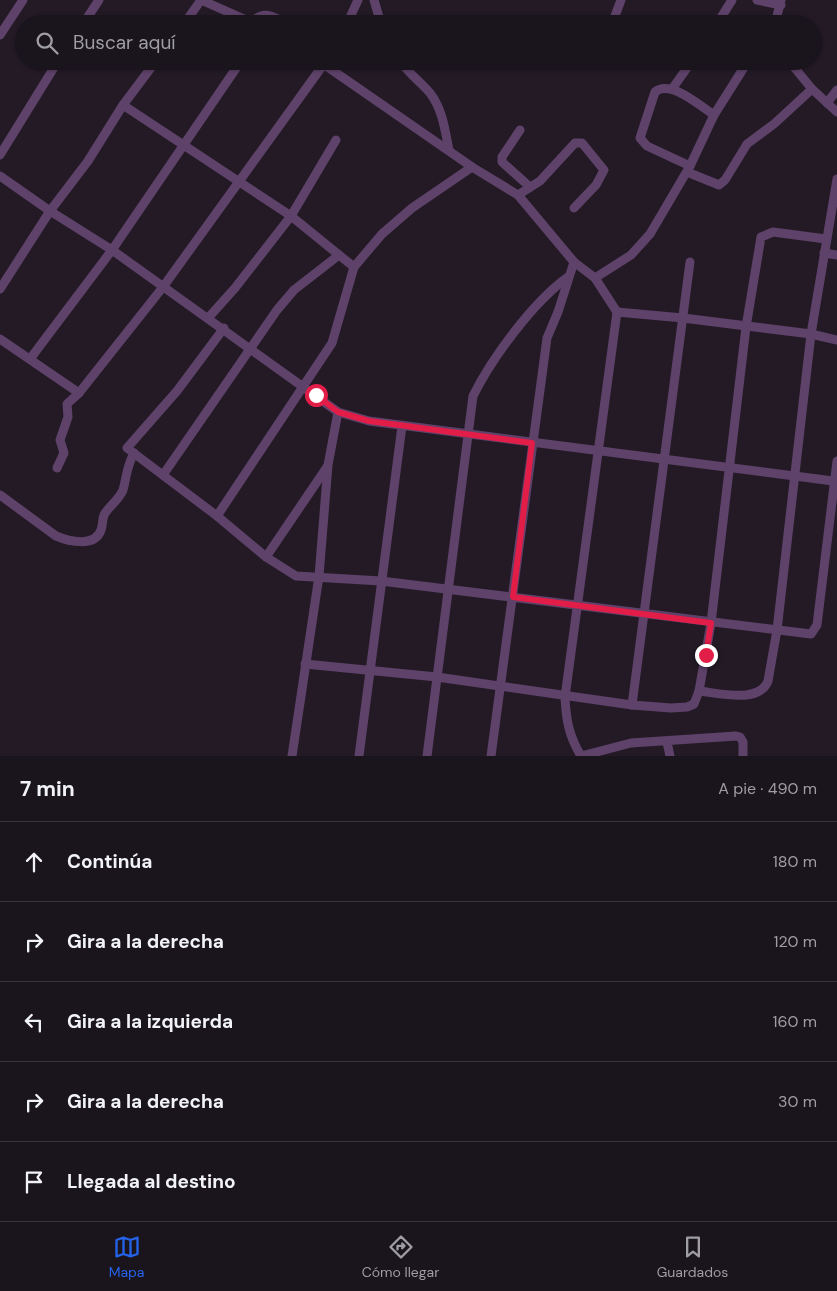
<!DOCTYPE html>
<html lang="es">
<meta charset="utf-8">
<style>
:root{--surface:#1a141c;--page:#231d25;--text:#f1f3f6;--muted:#9f9ea3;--line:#38333b;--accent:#2563eb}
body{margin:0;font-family:"DM Sans",sans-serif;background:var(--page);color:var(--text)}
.stop{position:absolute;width:15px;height:15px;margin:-11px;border:4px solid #e11d48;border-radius:50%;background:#fff}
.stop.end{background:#e11d48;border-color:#fff;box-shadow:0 1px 5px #0008}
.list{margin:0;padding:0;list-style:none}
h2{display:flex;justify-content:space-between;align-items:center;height:65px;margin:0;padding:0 20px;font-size:21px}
h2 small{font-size:16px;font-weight:400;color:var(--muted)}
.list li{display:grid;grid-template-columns:32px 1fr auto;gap:15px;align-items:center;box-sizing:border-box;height:80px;padding:0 20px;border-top:1px solid var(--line)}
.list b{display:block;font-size:19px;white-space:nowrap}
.list em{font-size:16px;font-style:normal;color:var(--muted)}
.icon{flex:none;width:28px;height:28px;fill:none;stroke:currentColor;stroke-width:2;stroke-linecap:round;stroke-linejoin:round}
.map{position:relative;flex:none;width:837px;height:756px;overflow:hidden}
.search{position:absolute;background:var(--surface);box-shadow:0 1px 4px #0004;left:15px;right:15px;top:15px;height:55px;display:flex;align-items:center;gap:12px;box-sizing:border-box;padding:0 18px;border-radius:28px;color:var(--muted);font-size:19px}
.sheet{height:465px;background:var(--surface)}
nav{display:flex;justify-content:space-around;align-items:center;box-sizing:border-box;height:70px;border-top:1px solid var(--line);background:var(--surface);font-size:14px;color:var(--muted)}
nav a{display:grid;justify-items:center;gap:2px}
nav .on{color:var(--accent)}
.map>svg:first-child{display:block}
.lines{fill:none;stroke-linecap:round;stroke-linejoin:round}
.minor{stroke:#5f426a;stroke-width:9}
.route{stroke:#e11d48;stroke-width:6}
</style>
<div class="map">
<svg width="837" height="756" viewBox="0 0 837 756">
<rect width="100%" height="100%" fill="#231a26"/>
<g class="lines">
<!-- minor -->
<g class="minor">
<polyline points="201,0 255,24"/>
<polyline points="374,0 381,24"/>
<polyline points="757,0 781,5"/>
<path d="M 252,22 C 265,9 274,18 289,24"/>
<polyline points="83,24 99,0"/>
<polyline points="184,24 201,0"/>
<polyline points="347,24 358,0"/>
<polyline points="612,24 621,0"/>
<polyline points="717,24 732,0"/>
<polyline points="775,24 781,0"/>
<polyline points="0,35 23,0"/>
<path d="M 319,61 L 472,167 L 518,195 L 574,262 L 595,278 L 617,312 L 565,697 C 566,720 569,736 581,756"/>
<path d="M 400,61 C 409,74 421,82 430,93 C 443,110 445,131 449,150"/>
<polyline points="789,61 812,89 837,112"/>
<polyline points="672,89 692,61"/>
<polyline points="827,103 837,90"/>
<polyline points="123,105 291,216 339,255"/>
<polyline points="520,130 502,157 502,162 530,187"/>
<polyline points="0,155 58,61"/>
<path d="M 690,166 L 647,146 L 640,138 L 655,92 C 670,79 700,106 714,115"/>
<polyline points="687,172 719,185 725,180 747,144 774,124 812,89"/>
<polyline points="0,176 50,211 112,250 338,412 369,421 833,481"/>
<polyline points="518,195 540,181 575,143 582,143 604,170 596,185 574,208"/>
<polyline points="824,253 837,255"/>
<polyline points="595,278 631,255 650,234 690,166 714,115 748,61"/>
<polyline points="0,289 50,211 88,161 123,105 156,61"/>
<polyline points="617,312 683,318 811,334 837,340"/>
<polyline points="209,317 235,288 291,216 336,140"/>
<polyline points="224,328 177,391 127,448 217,516 266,557 296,576 381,581 811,634 817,625 837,461"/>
<polyline points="0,339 79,393 163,287 326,61"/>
<polyline points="30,359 112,250 241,61"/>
<polyline points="57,468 64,453 60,440 68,417 67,404 79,393"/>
<polyline points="163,475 277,310 294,290 339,255 354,267"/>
<path d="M 0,495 L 56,536 C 68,541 95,548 101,530 C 103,525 102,520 104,515 C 109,506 119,500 123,490 C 127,476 126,468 134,453"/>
<polyline points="217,516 332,343 354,267 382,234 412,208 472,167"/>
<polyline points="266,557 327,467"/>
<polyline points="305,664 437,677 632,705 671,708 687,707 694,704 699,691 711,623 746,327 761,237 773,232 826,239"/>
<path d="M 699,691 C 719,693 759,704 768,681 L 777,630 L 811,334 L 837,179"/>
<polyline points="632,705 690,262"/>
<polyline points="667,742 670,756"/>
<polyline points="292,756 319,576 328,465 338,412"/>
<polyline points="359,756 402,426"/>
<path d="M 427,756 L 473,396 C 492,358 533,302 568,277"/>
<polyline points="491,756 547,338 558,312 574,262"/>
<polyline points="581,756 631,743 736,736 740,737 743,742 743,756"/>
</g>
</g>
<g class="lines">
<!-- route -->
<polyline class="route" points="316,395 338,412 369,421 532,443 513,597 711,623 706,655"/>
</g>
</svg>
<div class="stop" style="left:316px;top:395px"></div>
<div class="stop end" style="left:706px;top:655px"></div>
<div class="search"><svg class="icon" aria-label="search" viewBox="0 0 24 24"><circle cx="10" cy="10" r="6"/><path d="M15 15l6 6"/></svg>Buscar aquí</div>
</div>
<section class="sheet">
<h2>7 min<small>A pie · 490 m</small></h2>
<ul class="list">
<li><svg class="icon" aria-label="ahead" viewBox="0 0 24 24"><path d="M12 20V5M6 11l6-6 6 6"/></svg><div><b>Continúa</b></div><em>180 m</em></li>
<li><svg class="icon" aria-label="right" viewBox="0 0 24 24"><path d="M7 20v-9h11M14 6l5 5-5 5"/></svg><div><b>Gira a la derecha</b></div><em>120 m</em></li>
<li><svg class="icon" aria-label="left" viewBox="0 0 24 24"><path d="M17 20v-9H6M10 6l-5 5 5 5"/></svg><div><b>Gira a la izquierda</b></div><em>160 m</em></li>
<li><svg class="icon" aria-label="right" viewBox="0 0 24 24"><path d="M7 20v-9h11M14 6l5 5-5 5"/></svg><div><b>Gira a la derecha</b></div><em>30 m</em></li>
<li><svg class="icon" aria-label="arrive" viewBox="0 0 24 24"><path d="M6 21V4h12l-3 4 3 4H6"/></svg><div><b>Llegada al destino</b></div></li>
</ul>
</section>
<nav>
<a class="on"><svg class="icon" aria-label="map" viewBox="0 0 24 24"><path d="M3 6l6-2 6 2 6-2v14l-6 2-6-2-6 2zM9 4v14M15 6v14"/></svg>Mapa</a>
<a><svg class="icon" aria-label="directions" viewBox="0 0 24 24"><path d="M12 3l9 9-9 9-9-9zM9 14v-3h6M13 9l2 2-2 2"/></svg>Cómo llegar</a>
<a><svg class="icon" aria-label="saved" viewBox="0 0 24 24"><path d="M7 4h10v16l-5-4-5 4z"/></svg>Guardados</a>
</nav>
